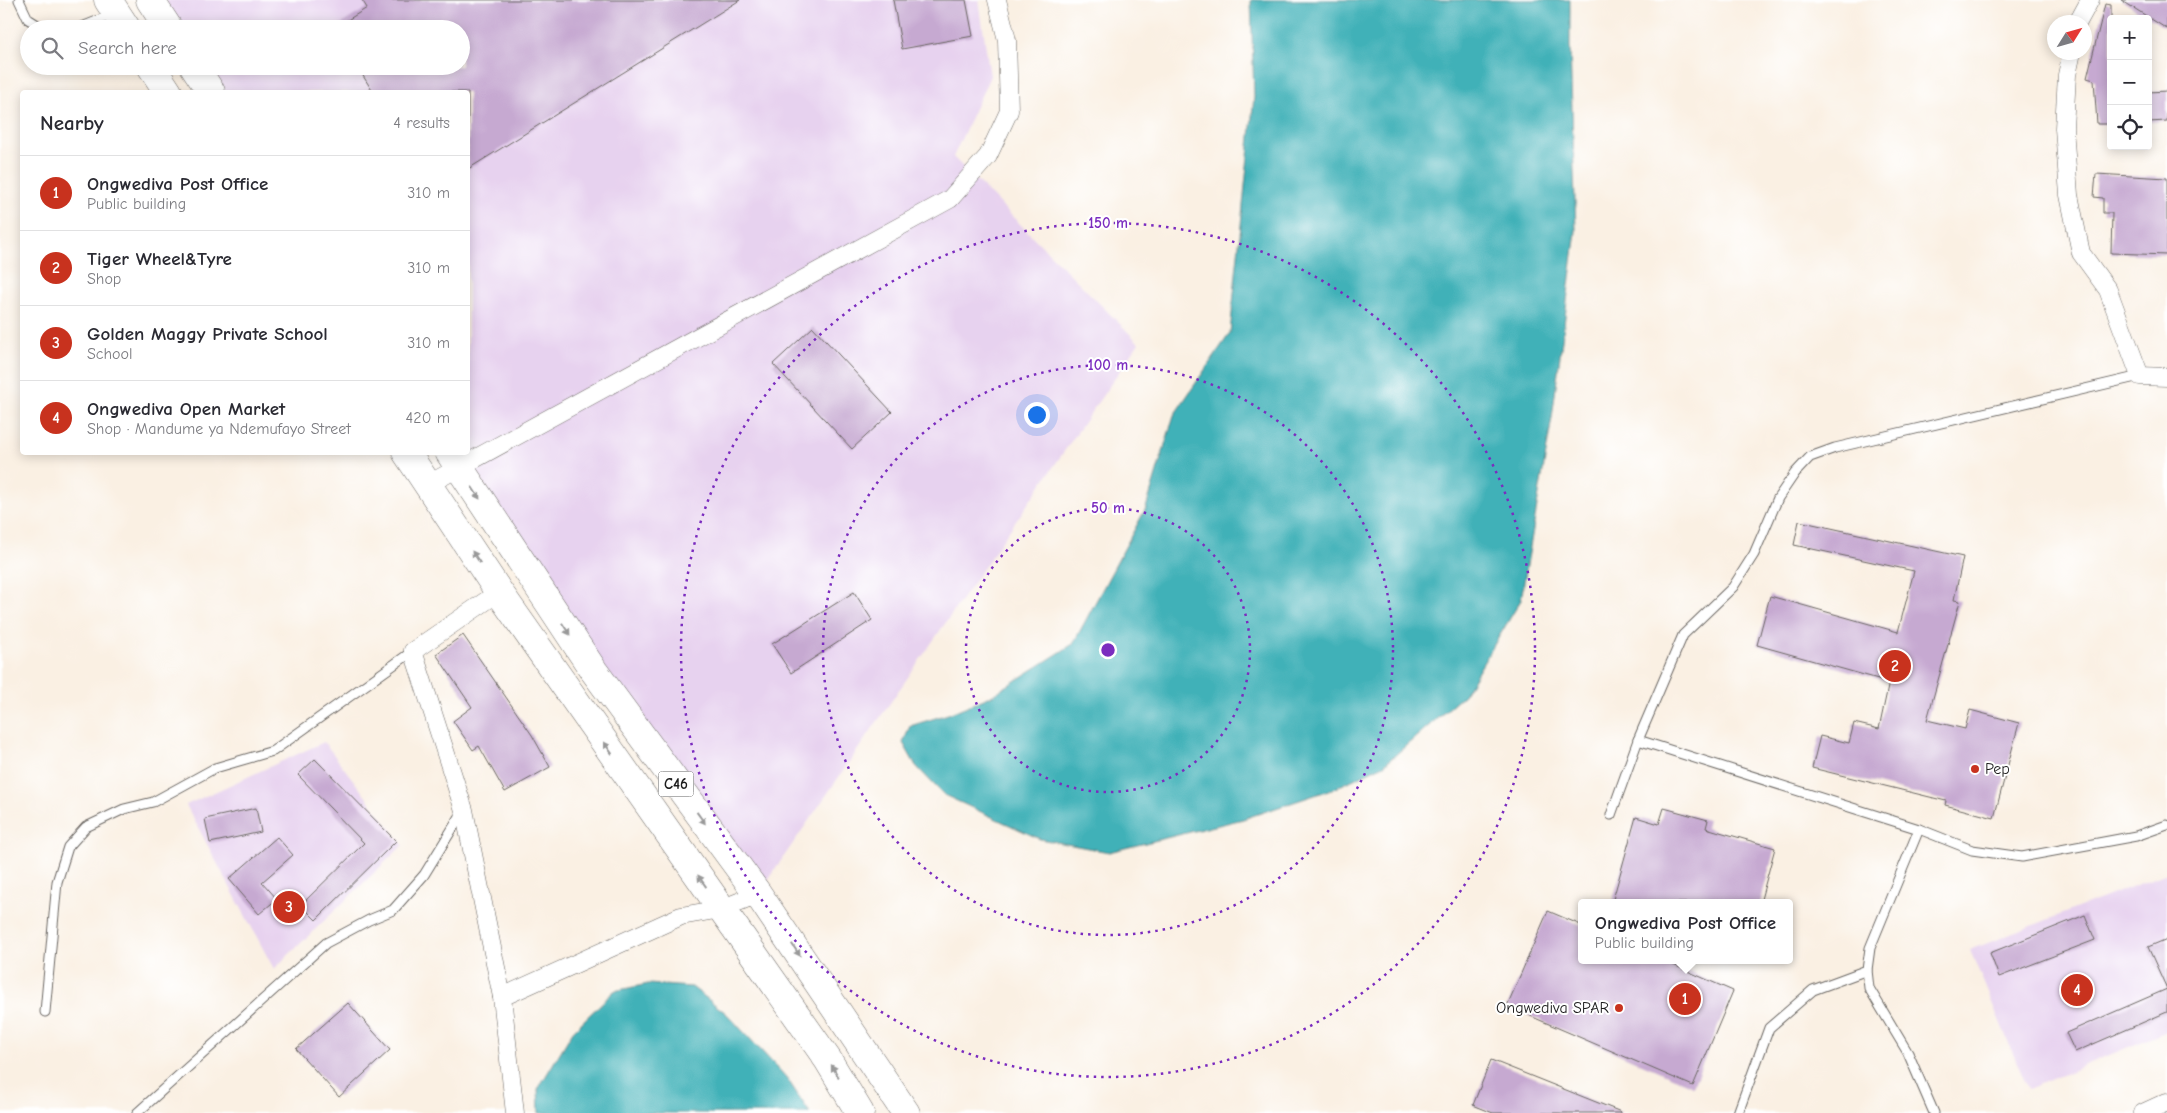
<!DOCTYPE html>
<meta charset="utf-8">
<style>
:root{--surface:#fff;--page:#f7f7f7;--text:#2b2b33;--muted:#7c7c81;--line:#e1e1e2;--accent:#c8321e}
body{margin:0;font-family:"Comic Neue",sans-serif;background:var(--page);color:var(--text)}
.controls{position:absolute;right:15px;top:15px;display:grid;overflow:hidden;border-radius:5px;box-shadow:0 2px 12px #0003}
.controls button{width:45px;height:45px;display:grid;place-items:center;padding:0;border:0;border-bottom:1px solid var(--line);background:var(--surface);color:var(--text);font:25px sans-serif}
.compass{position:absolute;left:2047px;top:15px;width:45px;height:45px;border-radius:50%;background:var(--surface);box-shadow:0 2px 12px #0003;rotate:53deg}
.you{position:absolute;left:1036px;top:414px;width:18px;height:18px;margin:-12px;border:4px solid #fff;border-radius:50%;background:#1a73e8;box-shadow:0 0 0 8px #1a73e833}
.badge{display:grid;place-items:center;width:32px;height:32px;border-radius:50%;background:var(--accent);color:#fff;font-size:16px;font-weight:700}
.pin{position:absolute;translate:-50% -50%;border:2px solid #fff;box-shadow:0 1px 5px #0006}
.popup{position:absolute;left:1578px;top:899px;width:215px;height:65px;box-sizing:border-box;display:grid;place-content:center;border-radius:5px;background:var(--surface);filter:drop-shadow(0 1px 4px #0005);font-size:16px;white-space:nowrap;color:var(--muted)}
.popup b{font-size:19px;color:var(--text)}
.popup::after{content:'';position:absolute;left:50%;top:100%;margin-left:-10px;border:10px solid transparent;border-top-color:var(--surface)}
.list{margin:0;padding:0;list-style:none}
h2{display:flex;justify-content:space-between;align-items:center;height:65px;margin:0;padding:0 20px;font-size:21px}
h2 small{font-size:16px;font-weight:400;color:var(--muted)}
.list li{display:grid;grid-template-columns:32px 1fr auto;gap:15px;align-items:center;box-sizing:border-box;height:75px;padding:0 20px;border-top:1px solid var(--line)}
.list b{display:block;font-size:19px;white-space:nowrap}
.list p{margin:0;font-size:16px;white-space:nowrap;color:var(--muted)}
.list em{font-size:16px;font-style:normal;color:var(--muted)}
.icon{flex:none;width:28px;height:28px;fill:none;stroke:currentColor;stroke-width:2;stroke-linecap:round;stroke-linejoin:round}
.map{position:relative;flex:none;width:2167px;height:1113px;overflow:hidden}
.search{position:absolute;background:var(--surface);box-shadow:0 2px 12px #0003;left:20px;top:20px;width:450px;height:55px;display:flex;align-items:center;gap:12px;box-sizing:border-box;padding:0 18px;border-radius:28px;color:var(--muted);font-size:19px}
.panel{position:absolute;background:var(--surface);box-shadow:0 2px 12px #0003;left:20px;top:90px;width:450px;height:365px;border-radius:5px}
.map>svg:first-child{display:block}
.built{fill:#e7d2ef}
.water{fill:#41b1b8;stroke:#2e666a}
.building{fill:#c6a9d1}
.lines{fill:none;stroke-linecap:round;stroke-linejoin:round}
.service-casing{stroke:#6a6662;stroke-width:11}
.minor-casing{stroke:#6a6662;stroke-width:19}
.primary-casing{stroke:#6a6662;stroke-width:29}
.service{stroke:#fff;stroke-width:9}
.minor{stroke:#fff;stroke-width:18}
.primary{stroke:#fff;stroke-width:28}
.oneway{fill:#999}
.ring{fill:none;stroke:#7b2cbf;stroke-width:2.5;stroke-dasharray:2.5 5}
.poi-dot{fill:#c8321e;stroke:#fff;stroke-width:2}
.labels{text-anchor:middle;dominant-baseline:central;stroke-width:4;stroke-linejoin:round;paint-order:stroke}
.shield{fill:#fff;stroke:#606060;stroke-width:1}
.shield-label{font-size:15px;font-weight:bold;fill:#1c1c1c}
.poi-label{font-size:16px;fill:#1c1c1c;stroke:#fff;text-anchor:start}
.centre{fill:#7b2cbf;stroke:#fff;stroke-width:2.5}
.ring-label{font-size:15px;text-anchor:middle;font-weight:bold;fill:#7b2cbf;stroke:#fff;stroke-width:4;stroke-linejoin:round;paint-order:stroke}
</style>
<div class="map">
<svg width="2167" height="1113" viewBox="0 0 2167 1113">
<rect width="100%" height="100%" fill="#fff"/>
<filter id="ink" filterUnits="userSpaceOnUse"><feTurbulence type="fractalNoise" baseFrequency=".02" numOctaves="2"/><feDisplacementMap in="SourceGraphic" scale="10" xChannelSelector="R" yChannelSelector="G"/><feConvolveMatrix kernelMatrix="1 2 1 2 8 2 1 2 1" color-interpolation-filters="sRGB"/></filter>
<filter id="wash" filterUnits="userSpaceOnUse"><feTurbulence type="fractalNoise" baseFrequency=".0096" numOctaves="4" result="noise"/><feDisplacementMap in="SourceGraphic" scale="20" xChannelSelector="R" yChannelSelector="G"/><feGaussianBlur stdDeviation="1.12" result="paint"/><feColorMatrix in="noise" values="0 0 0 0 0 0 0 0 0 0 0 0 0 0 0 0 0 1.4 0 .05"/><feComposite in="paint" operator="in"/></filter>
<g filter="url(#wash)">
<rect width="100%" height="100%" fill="#faf0e3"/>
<!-- built -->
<g class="built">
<polygon points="149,0 979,0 990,76 953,157 1139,343 758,894 449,453 468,452 468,92 211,92 193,66 461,66 461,29 168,29"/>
<polygon points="324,742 403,845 274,969 186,805"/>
<polygon points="2167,873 2167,1031 2028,1089 1970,950"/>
</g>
<!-- water -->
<g class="water">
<polygon points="1251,0 1570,0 1570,48 1576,231 1552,418 1521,600 1464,695 1384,765 1333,789 1243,819 1109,852 1040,839 944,795 916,766 903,743 910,726 948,714 991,696 1073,644 1146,508 1174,415 1230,333 1254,97"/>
<polygon points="648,984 692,987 726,1013 786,1077 810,1113 539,1113 538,1089 573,1031 614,991"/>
</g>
<g id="blocks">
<!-- building -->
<g class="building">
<polygon points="362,0 740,0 468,169 468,92 373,92 357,66 461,66 461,29 333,29 367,8"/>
<polygon points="893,0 966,0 973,36 902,49"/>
<polygon points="2121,0 2167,0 2167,29"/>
<polygon points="2105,4 2111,5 2111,124 2097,124 2094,80 2087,78"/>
<polygon points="2167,91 2167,121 2148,122 2148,92"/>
<polygon points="2096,174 2167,178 2167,255 2111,253 2112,213 2103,213 2103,198 2094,197"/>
<polygon points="813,327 892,412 852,449 773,364"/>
<polygon points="1799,521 1963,557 1954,600 1960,601 1927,720 1965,729 1970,710 2019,723 1994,818 1945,805 1946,801 1812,768 1820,736 1849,743 1854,723 1879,729 1889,682 1757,645 1770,596 1898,632 1914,571 1794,545"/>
<polygon points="854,592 872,620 791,673 772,644"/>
<polygon points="463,635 532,735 550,767 505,792 479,746 473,750 453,721 472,707 436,654"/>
<polygon points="315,759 396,841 316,920 301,905 364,843 298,775"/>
<polygon points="256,808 261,832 210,843 205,819"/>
<polygon points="1664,808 1708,820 1706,828 1775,848 1760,903 1612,903 1636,817 1659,824"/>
<polygon points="277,837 293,855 262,882 277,899 259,914 229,879"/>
<polygon points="1548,911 1581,925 1581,960 1662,960 1733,991 1693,1086 1507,1006"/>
<polygon points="2085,915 2095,940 1999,977 1990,953"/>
<polygon points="2167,939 2167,1012 2075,1052 2066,1033 2167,989 2148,947"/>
<polygon points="348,1003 390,1050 339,1097 296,1049"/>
<polygon points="1491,1060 1621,1112 1621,1113 1493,1113 1473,1105"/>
</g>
</g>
</g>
<g filter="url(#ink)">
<use href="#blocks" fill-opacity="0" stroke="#6a6662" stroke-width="1"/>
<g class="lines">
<!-- service casing -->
<g class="service-casing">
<g id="service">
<polyline points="19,0 28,19 44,29"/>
<polyline points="77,29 114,14"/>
<polyline points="1638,740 1919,829 1972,850 2022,857 2136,836 2167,825"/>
<polyline points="1611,815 1638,740 1683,635 1733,587 1754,554 1778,498 1795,473 1810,457 1835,448 2140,376"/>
<polyline points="1919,829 1870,948 1867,970 1869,988 1908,1053 1934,1113"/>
<polyline points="45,1012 57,882 68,847 86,827 124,809 153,802 215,768 273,751 413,651"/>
<polyline points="137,1113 326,943 369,920 393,910 424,875 462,813"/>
<polyline points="1738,1113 1769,1028 1813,990 1867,970"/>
</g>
</g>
<!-- minor casing -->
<g class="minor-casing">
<g id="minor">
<polyline points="2078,22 2090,0"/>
<polyline points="2072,52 2067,75 2064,128 2069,195 2081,253 2108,290 2140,376 2167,377"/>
<polyline points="427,485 950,199 988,156 1009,111 1007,40 997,0"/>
<polyline points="499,592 413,651 464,810 502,997"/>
<polyline points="515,1113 502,997 681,916 721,909 758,894"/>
<polyline points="2143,1113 2167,1102"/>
</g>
</g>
<!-- primary casing -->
<g class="primary-casing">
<g id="primary">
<polyline points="108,0 127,29"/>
<polyline points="150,0 169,29"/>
<polyline points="151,66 168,92"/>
<polyline points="194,66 211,92"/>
<polyline points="406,452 499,592 828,1060 860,1113"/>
<polyline points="449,452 594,671 758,894 906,1113"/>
</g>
</g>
<!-- service -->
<use href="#service" class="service"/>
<!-- minor -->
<use href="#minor" class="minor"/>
<!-- primary -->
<use href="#primary" class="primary"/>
</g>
<!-- one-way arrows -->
<defs><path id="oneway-solid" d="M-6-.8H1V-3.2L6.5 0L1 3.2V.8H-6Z" transform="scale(1.25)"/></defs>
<g class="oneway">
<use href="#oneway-solid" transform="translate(476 493) rotate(57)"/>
<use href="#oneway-solid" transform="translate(476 557) rotate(-124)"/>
<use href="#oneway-solid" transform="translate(566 629) rotate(57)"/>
<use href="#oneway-solid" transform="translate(608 748) rotate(-125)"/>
<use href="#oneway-solid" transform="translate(701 818) rotate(54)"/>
<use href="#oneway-solid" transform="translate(702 881) rotate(-125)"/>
<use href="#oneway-solid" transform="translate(796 950) rotate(56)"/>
<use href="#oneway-solid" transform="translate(835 1071) rotate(-121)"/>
</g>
</g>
<!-- distance rings -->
<g class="ring">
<circle cx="1108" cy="650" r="142"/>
<circle cx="1108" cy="650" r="285"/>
<circle cx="1108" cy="650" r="427"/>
</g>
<!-- markers -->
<g class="poi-dot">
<circle cx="1975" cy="769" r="5"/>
<circle cx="1619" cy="1008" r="5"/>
</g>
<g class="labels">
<!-- shield labels -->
<rect class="shield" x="658.5" y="771.5" width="35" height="25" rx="4"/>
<g class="shield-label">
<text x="676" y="784">C46</text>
</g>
<!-- poi labels -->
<g class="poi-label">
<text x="1985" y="769">Pep</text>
<text x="1609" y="1008" text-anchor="end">Ongwediva SPAR</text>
</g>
</g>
<circle cx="1108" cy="650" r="8" class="centre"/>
<g class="ring-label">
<text x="1108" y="228">150 m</text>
<text x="1108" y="370">100 m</text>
<text x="1108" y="513">50 m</text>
</g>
</svg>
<div class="controls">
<button>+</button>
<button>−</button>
<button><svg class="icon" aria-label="locate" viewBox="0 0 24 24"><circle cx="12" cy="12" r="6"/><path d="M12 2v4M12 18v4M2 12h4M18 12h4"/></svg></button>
</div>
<svg class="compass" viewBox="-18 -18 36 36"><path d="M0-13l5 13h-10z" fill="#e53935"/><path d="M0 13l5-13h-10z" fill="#7c7c81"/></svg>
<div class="you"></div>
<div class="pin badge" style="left:1685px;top:999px">1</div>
<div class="popup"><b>Ongwediva Post Office</b>Public building</div>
<div class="pin badge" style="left:1895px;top:666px">2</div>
<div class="pin badge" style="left:289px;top:907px">3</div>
<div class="pin badge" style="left:2077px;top:990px">4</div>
<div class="search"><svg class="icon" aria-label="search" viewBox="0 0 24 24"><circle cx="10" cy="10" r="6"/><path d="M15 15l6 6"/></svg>Search here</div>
<section class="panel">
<h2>Nearby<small>4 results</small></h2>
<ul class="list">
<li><span class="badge">1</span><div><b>Ongwediva Post Office</b><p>Public building</p></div><em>310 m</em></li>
<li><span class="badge">2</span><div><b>Tiger Wheel&amp;Tyre</b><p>Shop</p></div><em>310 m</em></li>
<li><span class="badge">3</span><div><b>Golden Maggy Private School</b><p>School</p></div><em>310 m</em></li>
<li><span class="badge">4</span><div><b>Ongwediva Open Market</b><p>Shop · Mandume ya Ndemufayo Street</p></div><em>420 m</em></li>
</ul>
</section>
</div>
